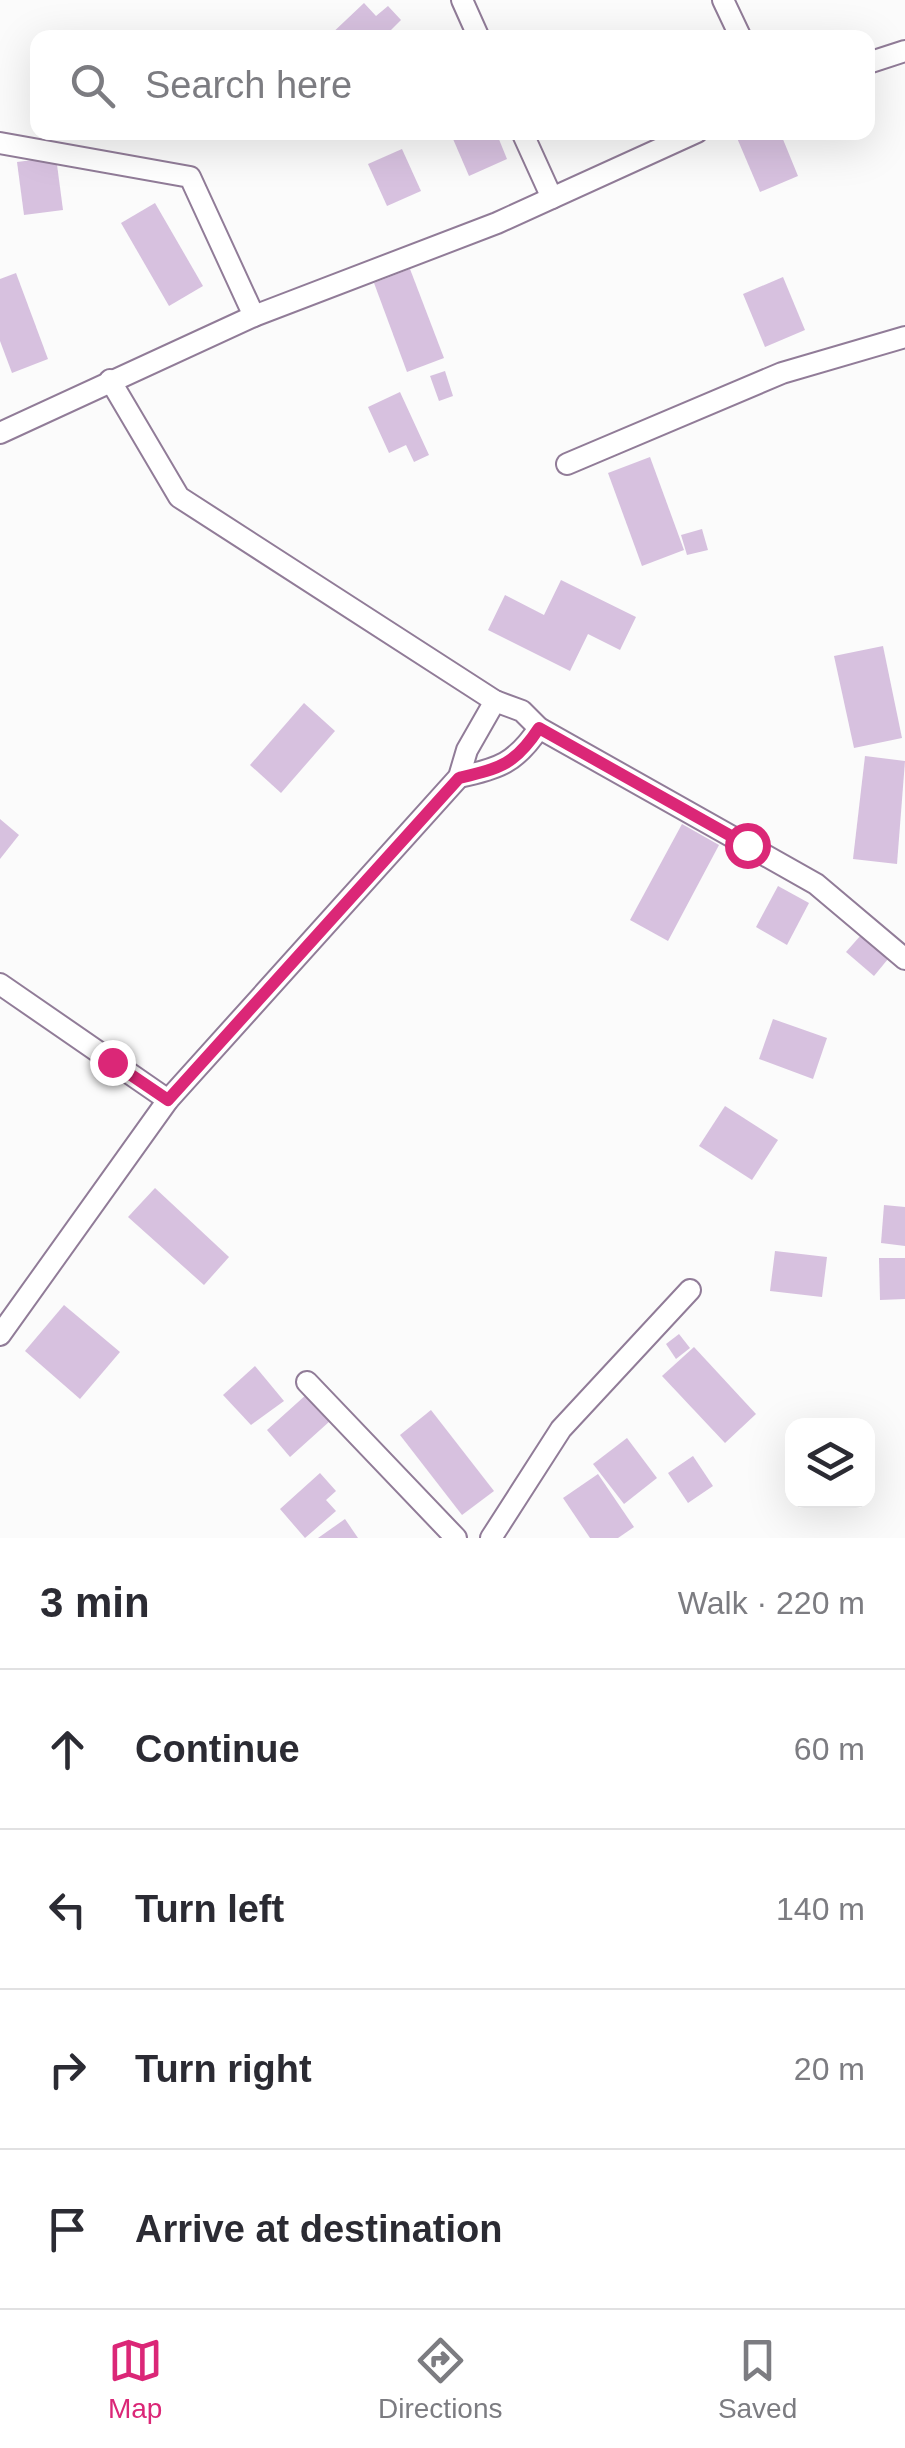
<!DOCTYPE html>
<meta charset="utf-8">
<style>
:root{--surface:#fff;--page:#f7f7f7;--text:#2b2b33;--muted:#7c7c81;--line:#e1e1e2;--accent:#db2777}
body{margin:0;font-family:Arial,sans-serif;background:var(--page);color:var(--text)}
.controls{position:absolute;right:30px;bottom:30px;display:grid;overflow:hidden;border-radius:20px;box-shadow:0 10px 40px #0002}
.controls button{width:90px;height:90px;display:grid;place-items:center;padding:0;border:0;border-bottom:2px solid var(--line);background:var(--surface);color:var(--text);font:50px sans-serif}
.stop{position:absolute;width:30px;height:30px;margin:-22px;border:8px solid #db2777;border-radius:50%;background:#fff}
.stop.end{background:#db2777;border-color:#fff;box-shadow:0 2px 10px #0008}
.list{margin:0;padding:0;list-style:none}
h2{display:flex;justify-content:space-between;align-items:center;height:130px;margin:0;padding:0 40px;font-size:42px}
h2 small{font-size:32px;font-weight:400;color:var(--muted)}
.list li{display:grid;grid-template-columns:65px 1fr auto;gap:30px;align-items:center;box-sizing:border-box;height:160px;padding:0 40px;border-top:2px solid var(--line)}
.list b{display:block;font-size:38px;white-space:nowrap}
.list em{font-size:32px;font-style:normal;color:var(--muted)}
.icon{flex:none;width:55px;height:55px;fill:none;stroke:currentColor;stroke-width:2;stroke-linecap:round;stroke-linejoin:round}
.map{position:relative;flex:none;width:905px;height:1538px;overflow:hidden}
.search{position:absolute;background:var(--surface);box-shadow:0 10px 40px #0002;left:30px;right:30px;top:30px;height:110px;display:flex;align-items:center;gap:25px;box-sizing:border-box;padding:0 35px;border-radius:20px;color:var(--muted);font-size:38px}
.sheet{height:770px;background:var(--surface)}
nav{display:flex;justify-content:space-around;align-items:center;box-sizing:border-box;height:140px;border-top:2px solid var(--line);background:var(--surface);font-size:28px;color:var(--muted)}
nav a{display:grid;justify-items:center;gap:5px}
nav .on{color:var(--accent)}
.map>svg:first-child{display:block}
.building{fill:#d7c1df}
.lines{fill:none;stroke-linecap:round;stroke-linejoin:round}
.street-casing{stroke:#917c98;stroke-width:24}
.street{stroke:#fff;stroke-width:20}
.route{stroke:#db2777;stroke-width:12}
</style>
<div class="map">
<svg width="905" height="1538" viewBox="0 0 905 1538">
<rect width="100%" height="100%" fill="#fbfbfb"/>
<!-- building -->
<g class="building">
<polygon points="364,3 376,16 388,6 401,20 383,38 327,38"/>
<polygon points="450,132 496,132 507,159 469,176"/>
<polygon points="751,132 780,132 798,176 760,192 737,138"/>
<polygon points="402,149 421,191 387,206 368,164"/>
<polygon points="56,157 63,210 24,215 17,162"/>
<polygon points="155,203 203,286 169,306 121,223"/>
<polygon points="410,269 444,358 407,372 374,283"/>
<polygon points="16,273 48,359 12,373 0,341 0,279"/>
<polygon points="783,277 805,330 765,347 743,294"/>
<polygon points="445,371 453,396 439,401 430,376"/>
<polygon points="400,392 429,455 414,462 406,445 389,453 368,407"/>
<polygon points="650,457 684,550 642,566 608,473"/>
<polygon points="702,529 708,550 687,555 681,535"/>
<polygon points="561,580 636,617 620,650 588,634 570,671 488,630 505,595 544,615"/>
<polygon points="883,646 902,738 854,748 834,656"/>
<polygon points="304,703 335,731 281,793 250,765"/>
<polygon points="865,756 905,761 897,864 853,859"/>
<polygon points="0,819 19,835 0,859"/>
<polygon points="682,824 719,845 668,941 630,920"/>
<polygon points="778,886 809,903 787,945 756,927"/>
<polygon points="861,935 888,959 874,976 846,952"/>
<polygon points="773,1019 827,1038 813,1079 759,1059"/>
<polygon points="725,1106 778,1140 752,1180 699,1146"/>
<polygon points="155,1188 229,1257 204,1285 128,1217"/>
<polygon points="884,1205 905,1207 905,1246 881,1243"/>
<polygon points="775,1251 827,1257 822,1297 770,1291"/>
<polygon points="879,1258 905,1258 905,1299 880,1300"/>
<polygon points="64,1305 120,1352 80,1399 25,1351"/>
<polygon points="679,1334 690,1348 676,1359 666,1344"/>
<polygon points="694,1347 756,1414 725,1443 662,1376"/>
<polygon points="255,1366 284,1401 251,1425 223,1395"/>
<polygon points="307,1394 330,1421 290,1457 267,1430"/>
<polygon points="431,1410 494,1491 462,1515 400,1435"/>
<polygon points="627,1438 657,1478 624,1504 593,1464"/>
<polygon points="693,1456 713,1486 688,1503 668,1473"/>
<polygon points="320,1473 336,1491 326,1500 336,1511 305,1538 280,1509"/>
<polygon points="598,1474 634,1527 618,1538 590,1538 563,1498"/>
<polygon points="345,1519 358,1538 318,1538"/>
</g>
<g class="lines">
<!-- street casing -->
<g class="street-casing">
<g id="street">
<polyline points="462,0 479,38"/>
<polyline points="723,0 741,38"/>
<polyline points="868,63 905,51"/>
<polyline points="522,132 552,198"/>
<polyline points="0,143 190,177 254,316"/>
<polyline points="110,380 179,497 495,701 522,711 539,728 816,884 905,959"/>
<polyline points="0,433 254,316 497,223 697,132"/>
<polyline points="567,464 782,373 905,337"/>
<path d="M 459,777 C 498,769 516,763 539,728"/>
<polyline points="0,984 168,1100"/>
<polyline points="0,1335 168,1100 459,777 467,750 495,701"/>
<polyline points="307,1382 456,1538"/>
<polyline points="491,1538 561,1429 690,1290"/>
</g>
</g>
<!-- street -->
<use href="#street" class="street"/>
</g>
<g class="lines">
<!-- route -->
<path class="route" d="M 112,1062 L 168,1100 L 459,778 C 500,768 515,765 539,728 L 747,845"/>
</g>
</svg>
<div class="controls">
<button><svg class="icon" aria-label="layers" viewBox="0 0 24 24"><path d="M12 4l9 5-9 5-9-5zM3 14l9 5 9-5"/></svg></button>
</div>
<div class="stop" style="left:747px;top:845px"></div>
<div class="stop end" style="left:112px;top:1062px"></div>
<div class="search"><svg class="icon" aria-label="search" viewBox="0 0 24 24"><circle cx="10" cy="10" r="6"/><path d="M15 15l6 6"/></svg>Search here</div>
</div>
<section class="sheet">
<h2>3 min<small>Walk · 220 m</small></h2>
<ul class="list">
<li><svg class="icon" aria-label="ahead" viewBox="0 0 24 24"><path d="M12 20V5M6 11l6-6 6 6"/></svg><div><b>Continue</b></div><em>60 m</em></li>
<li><svg class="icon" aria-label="left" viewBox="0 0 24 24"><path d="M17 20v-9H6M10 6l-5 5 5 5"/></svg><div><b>Turn left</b></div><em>140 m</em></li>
<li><svg class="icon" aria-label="right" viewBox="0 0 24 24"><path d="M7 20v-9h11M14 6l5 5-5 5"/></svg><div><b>Turn right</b></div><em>20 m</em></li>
<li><svg class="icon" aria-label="arrive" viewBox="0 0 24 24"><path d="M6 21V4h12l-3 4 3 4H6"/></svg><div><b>Arrive at destination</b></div></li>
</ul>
</section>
<nav>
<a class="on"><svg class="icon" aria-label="map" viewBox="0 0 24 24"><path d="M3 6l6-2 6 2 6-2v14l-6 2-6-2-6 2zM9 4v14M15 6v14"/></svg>Map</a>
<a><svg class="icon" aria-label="directions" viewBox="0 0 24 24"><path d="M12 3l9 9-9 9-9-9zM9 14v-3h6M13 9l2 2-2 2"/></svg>Directions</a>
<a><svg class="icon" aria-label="saved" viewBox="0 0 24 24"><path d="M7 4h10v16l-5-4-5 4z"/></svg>Saved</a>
</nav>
